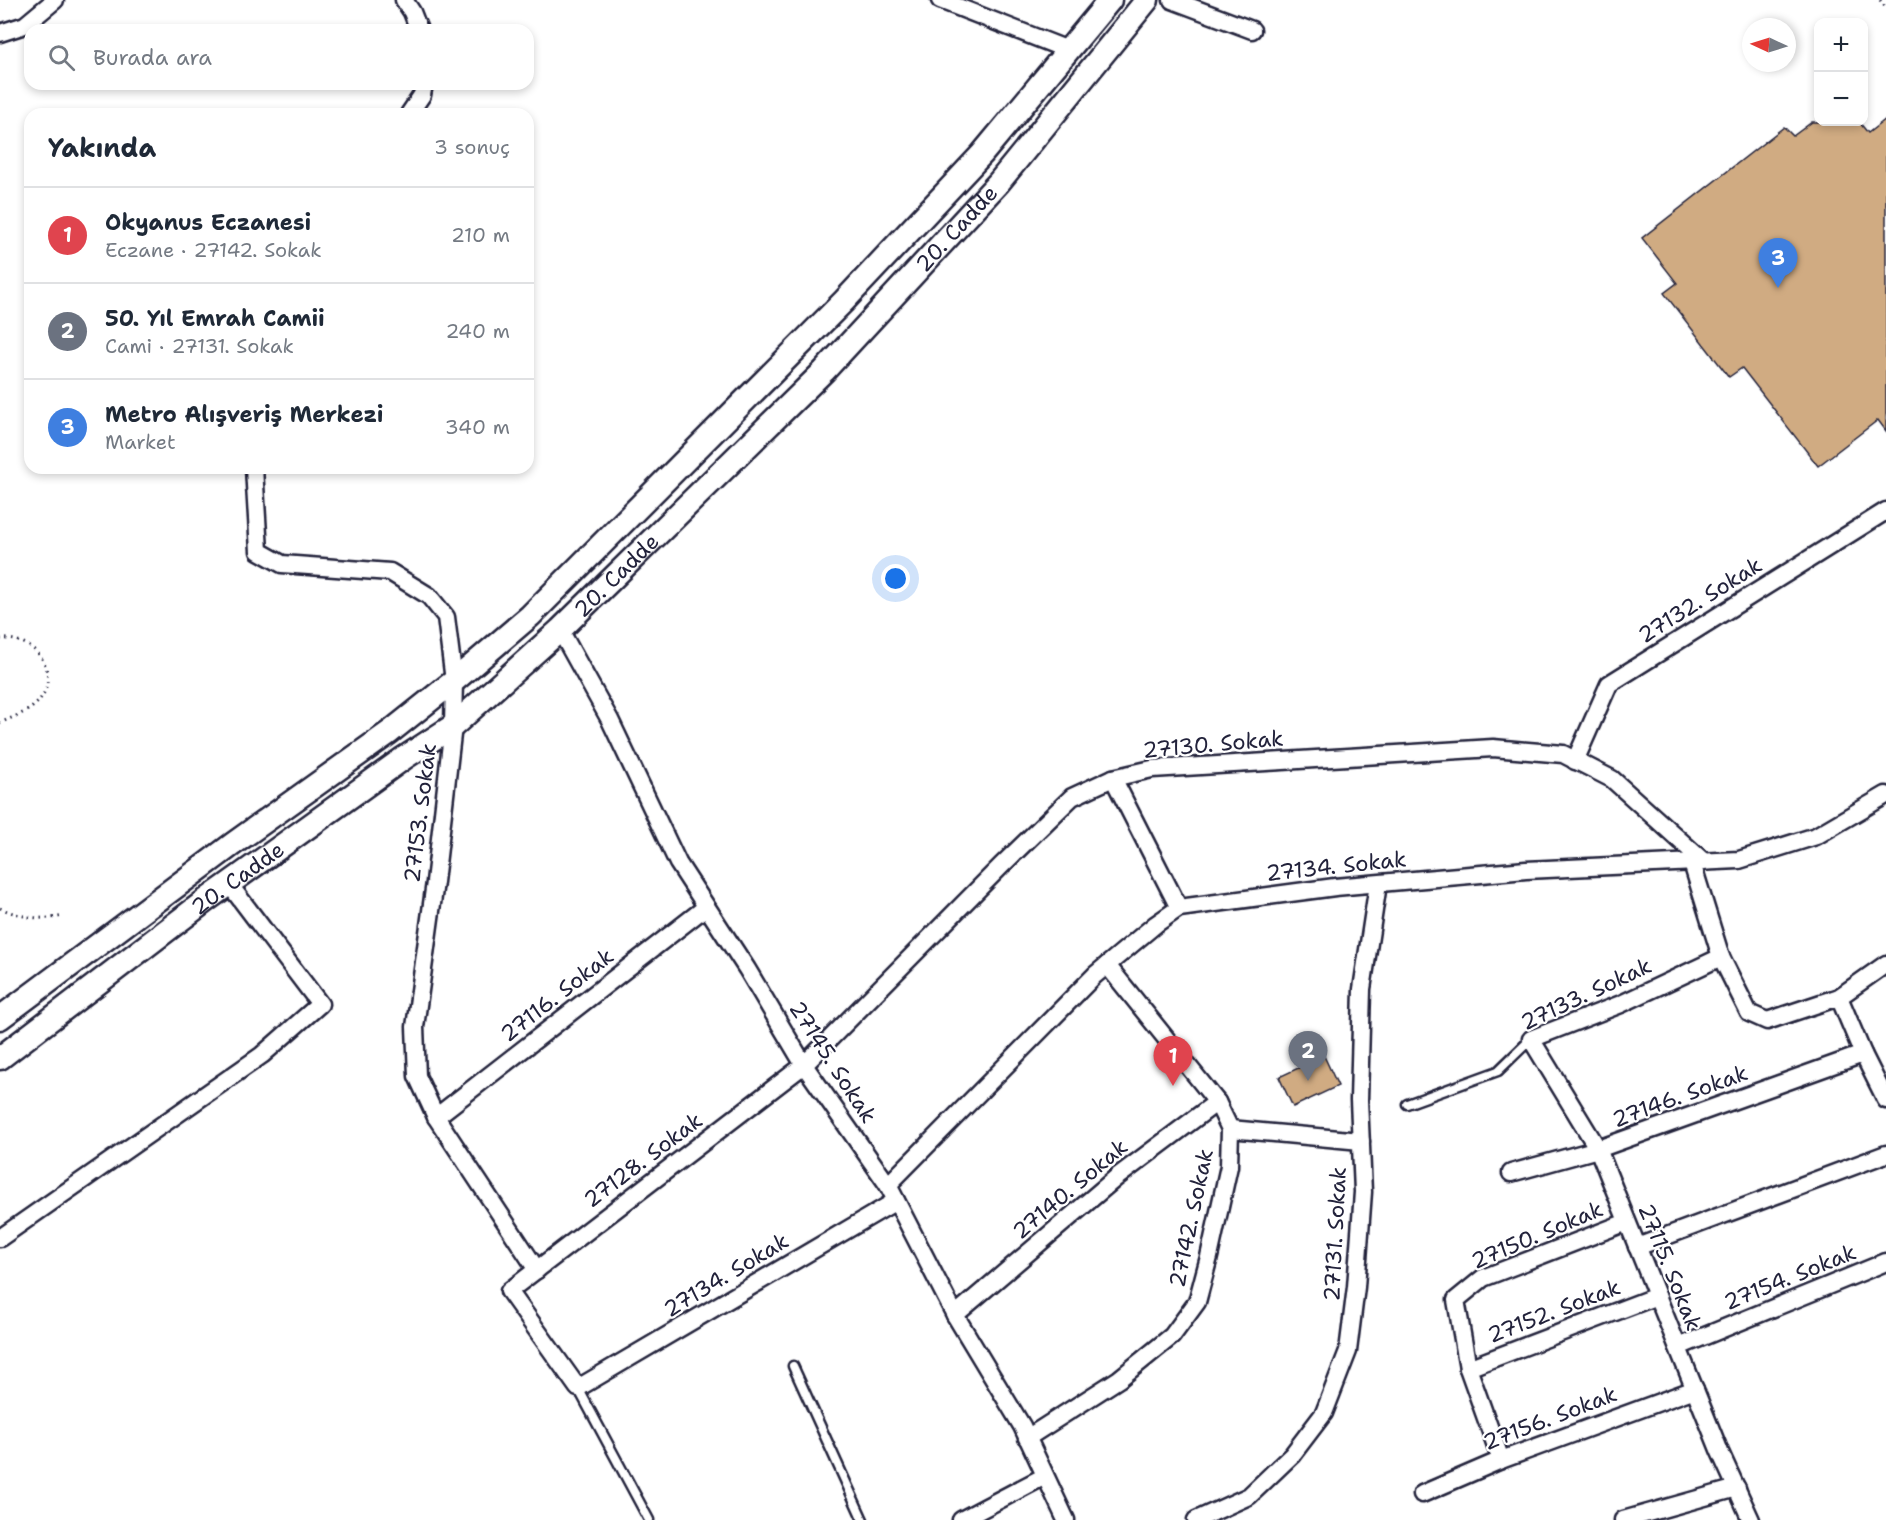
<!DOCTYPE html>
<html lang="tr">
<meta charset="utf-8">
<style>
:root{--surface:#fff;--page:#f6f6f7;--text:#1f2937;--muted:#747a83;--line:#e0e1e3;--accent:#1a73e8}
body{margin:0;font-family:"Shantell Sans",sans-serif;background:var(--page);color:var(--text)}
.controls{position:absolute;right:18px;top:18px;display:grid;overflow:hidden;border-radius:12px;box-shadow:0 3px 9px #0003}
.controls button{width:54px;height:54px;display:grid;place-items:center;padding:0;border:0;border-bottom:2px solid var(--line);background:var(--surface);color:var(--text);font:30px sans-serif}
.compass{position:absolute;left:1742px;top:18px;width:54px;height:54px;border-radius:50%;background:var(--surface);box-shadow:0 3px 9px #0003;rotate:274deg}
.you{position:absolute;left:896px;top:579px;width:21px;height:21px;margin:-15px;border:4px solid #fff;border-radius:50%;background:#1a73e8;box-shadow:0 0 0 9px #1a73e833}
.badge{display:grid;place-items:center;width:39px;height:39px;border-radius:50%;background:var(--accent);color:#fff;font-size:20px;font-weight:700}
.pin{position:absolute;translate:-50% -50px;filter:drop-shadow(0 2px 3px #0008)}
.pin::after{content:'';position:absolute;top:32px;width:21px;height:18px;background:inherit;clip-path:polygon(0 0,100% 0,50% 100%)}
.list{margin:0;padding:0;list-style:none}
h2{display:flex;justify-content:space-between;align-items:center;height:78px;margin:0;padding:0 24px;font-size:26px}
h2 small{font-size:20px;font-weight:400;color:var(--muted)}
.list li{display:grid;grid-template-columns:39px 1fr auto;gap:18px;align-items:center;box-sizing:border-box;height:96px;padding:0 24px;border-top:2px solid var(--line)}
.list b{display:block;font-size:22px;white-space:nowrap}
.list p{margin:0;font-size:20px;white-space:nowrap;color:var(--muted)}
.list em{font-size:20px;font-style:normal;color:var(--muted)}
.icon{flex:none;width:33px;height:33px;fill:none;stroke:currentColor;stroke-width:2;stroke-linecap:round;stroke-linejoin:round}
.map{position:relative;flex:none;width:1886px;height:1520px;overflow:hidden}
.search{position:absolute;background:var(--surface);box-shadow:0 3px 9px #0003;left:24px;top:24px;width:510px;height:66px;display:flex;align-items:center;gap:15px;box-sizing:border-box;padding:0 21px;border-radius:18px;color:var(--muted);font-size:22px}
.panel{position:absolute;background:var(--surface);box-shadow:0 3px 9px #0003;left:24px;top:108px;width:510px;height:366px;border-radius:18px}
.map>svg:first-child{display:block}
.building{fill:#d0ab82;stroke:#22223b;stroke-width:1.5}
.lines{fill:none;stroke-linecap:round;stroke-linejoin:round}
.service-casing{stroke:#22223b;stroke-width:13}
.minor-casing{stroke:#22223b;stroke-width:21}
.secondary-casing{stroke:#22223b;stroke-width:27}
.path{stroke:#22223b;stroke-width:3;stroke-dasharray:1.5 4.5;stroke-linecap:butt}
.service{stroke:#fff;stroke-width:8}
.minor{stroke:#fff;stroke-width:16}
.secondary{stroke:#fff;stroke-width:22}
.labels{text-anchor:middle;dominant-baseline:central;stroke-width:4.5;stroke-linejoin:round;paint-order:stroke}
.street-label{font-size:22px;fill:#22223b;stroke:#fff}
</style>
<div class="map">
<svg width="1886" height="1520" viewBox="0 0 1886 1520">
<rect width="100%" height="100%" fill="#fff"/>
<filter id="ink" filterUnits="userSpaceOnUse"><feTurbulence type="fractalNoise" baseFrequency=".0167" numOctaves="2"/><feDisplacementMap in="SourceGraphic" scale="12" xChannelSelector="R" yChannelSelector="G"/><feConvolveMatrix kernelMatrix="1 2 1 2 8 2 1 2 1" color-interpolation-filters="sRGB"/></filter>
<g filter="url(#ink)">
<!-- building -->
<g class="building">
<polygon points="1886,119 1886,431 1878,420 1818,466 1742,368 1729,377 1664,293 1677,283 1642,238 1784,127 1793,136 1812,122 1859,122 1868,133"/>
<polygon points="1324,1056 1338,1086 1293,1107 1279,1077"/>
</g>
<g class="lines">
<!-- service casing -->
<g class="service-casing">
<g id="service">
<polyline points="1407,1104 1498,1071 1531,1039"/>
<polyline points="793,1366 863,1520"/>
<polyline points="578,1388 649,1520"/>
</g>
</g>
<!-- minor casing -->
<g class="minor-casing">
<g id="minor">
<polyline points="404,0 412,12 419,30"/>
<polyline points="940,0 1068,50"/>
<polyline points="1172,0 1252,30"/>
<polyline points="0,33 25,25 55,0"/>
<polyline points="409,114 422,95 424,84"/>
<polyline points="254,468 259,551 282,564 390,572 429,596 446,617 454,681 453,726 435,882 415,1027 417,1076 436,1117 537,1270"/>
<polyline points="560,630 610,720 678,863 747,969 804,1065 888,1185 955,1315 1022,1426 1066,1520"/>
<polyline points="1575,761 1609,684 1886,511"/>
<polyline points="1113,778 1179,908"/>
<polyline points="1692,863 1721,957 1749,1013 1767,1021 1839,997 1886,964"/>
<polyline points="1721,957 1621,1004 1531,1039 1598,1149 1720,1452 1751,1520"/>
<polyline points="1839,997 1863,1054 1886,1100"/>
<polyline points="436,1117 706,907"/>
<polyline points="1230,1129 1361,1141"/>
<polyline points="1511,1173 1598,1149 1863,1054"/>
<polyline points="888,1185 1095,975 1156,924 1179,908 1335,887 1526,870 1739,860 1816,836 1886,795"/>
<polyline points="896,1201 578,1388 509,1291 804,1065 1002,865 1072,797 1113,778 1152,769 1493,748 1563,754 1612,779 1704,862"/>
<polyline points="0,1238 262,1055 320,1004 229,884"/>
<polyline points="1637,1247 1886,1154"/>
<polyline points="955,1315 1117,1177 1217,1102"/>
<polyline points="1678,1347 1886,1262"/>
<polyline points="1468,1368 1657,1296"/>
<polyline points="1027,1438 1119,1379 1172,1336 1197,1302 1209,1257 1229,1166 1230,1129 1217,1102 1107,965"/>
<polyline points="1501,1460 1468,1368 1456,1300 1483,1278 1627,1222"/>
<polyline points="1422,1494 1501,1460 1695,1389"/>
<polyline points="961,1520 1045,1476"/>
<polyline points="1196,1520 1249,1496 1292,1455 1324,1413 1348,1351 1356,1287 1363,1192 1359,1100 1362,989 1378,884"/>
<polyline points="1623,1520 1737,1488"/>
</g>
</g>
<!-- secondary casing -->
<g class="secondary-casing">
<g id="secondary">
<polyline points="0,1018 233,844 390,732 454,681 530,616 844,301 982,154 1110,0"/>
<path id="s1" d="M 0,1058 L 205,901 L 404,758 L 453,726 L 560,630 L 824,371 L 999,182 L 1147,0"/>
</g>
</g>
<!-- path -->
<g class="path">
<polyline points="1880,0 1886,8"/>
<path d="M 0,639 C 37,636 63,674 37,703 C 27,713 12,717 0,723"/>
<path d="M 0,908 C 20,917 41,921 63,916"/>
</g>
<!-- service -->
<use href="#service" class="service"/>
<!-- minor -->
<use href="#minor" class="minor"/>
<!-- secondary -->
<use href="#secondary" class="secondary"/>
</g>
</g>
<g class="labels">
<!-- street labels -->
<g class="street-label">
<text stroke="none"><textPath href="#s1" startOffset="1270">20. Cadde</textPath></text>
<text stroke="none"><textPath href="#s1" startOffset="784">20. Cadde</textPath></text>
<text transform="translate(1700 600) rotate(-32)">27132. Sokak</text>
<text transform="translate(1213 744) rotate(-5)">27130. Sokak</text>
<text transform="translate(420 813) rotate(-83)">27153. Sokak</text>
<text transform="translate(1336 866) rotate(-6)">27134. Sokak</text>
<text stroke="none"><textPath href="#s1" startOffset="298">20. Cadde</textPath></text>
<text transform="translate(1586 994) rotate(-25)">27133. Sokak</text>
<text transform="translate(557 995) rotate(-38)">27116. Sokak</text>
<text transform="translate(833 1062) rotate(57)">27145. Sokak</text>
<text transform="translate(1680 1096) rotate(-20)">27146. Sokak</text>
<text transform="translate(643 1160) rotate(-37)">27128. Sokak</text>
<text transform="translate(1070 1189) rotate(-40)">27140. Sokak</text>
<text transform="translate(1191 1218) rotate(-78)">27142. Sokak</text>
<text transform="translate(1335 1234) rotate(-87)">27131. Sokak</text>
<text transform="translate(1537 1235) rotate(-23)">27150. Sokak</text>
<text transform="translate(1670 1267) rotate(68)">27115. Sokak</text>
<text transform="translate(726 1275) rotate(-31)">27134. Sokak</text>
<text transform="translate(1790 1277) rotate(-22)">27154. Sokak</text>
<text transform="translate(1554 1311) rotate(-21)">27152. Sokak</text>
<text transform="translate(1550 1418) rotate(-21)">27156. Sokak</text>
</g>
</g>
</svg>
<div class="controls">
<button>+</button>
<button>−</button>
</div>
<svg class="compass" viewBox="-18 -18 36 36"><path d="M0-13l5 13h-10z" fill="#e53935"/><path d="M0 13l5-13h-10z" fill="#747a83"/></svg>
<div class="you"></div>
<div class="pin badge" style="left:1173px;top:1086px;background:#e0444e">1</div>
<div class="pin badge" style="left:1308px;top:1081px;background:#6b7280">2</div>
<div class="pin badge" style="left:1778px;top:288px;background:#3f7fe0">3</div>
<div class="search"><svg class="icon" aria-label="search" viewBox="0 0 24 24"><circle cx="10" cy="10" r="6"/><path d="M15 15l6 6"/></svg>Burada ara</div>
<section class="panel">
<h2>Yakında<small>3 sonuç</small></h2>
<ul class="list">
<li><span class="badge" style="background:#e0444e">1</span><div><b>Okyanus Eczanesi</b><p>Eczane · 27142. Sokak</p></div><em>210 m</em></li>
<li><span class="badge" style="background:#6b7280">2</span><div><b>50. Yıl Emrah Camii</b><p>Cami · 27131. Sokak</p></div><em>240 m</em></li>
<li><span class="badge" style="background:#3f7fe0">3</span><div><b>Metro Alışveriş Merkezi</b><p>Market</p></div><em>340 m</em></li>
</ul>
</section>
</div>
